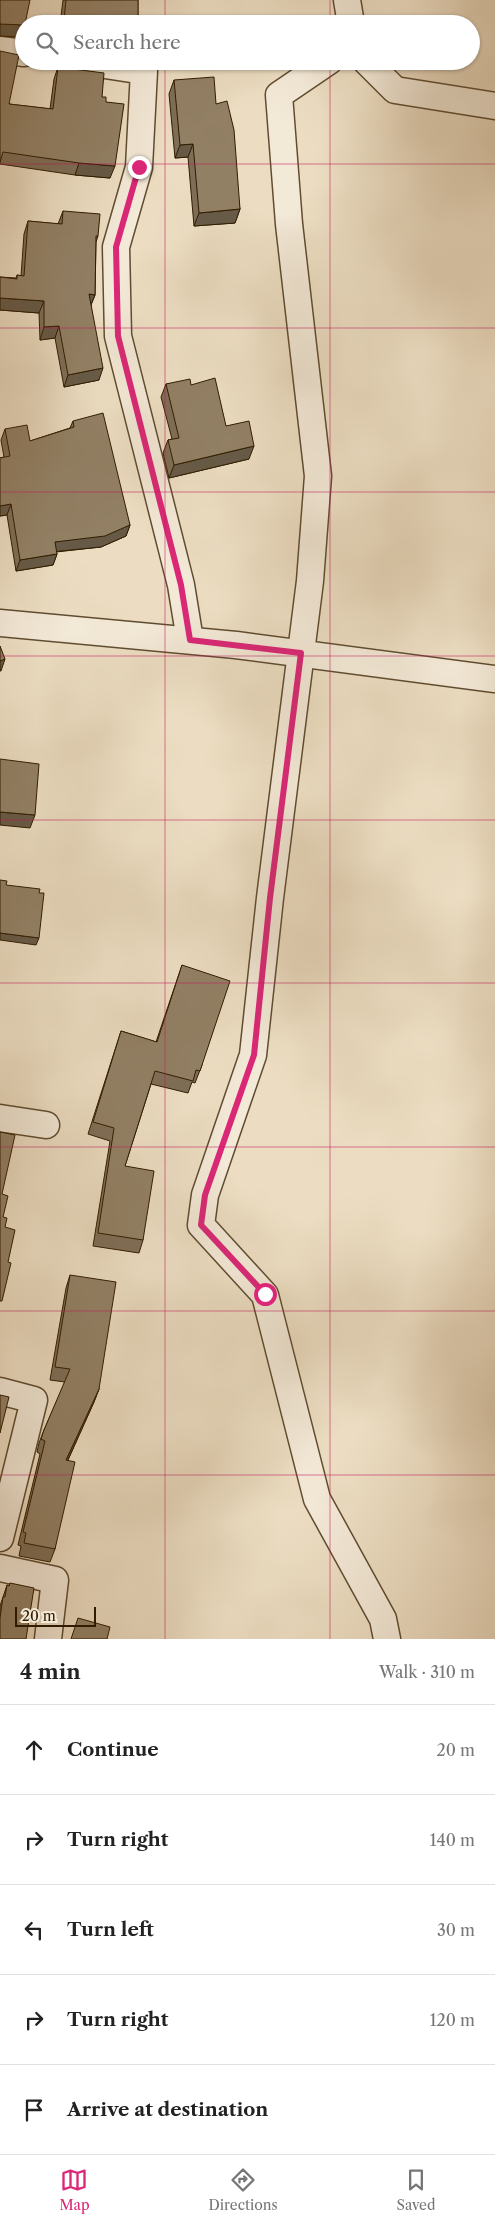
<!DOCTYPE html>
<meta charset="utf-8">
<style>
:root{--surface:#fff;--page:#f2f2f2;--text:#222;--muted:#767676;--line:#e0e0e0;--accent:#db2777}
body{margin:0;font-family:"Libre Caslon Text",serif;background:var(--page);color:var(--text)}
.scale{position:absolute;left:15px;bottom:12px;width:81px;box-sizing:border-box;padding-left:5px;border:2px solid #311c00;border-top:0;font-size:14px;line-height:18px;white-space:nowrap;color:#311c00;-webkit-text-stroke:4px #f3e9d7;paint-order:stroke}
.stop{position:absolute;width:15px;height:15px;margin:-11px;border:4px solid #db2777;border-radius:50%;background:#fff}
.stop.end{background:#db2777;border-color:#fff;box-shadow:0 1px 5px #0008}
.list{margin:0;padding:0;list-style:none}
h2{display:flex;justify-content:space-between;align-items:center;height:65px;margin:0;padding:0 20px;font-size:21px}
h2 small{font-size:16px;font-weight:400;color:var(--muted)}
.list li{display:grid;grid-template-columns:32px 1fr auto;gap:15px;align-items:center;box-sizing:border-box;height:90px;padding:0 20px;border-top:1px solid var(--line)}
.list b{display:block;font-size:19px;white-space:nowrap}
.list em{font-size:16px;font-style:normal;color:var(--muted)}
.icon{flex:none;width:28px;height:28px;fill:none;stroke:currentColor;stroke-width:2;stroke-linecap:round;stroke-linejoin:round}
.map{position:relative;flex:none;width:495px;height:1639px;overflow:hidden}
.search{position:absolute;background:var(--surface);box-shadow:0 1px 4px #0004;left:15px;right:15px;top:15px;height:55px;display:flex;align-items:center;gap:12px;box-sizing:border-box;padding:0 18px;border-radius:28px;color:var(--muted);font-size:19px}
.sheet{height:515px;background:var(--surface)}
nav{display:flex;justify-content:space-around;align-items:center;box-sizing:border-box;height:70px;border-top:1px solid var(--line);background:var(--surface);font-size:14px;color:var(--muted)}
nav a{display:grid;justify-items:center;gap:2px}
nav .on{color:var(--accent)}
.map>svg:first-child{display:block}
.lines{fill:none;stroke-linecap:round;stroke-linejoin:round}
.minor-casing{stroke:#604c30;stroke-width:29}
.minor{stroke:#f3e9d7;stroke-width:26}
.wall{fill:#7e6e57;stroke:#311c00}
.shaded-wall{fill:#665a47;stroke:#311c00}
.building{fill:#928065;stroke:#311c00}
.route{stroke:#db2777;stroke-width:6}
.grid{fill:none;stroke:#c2185b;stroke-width:1;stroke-opacity:0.55}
</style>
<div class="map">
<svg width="495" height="1639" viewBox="0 0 495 1639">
<rect width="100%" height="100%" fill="#ecddc2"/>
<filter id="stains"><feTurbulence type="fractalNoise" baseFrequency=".004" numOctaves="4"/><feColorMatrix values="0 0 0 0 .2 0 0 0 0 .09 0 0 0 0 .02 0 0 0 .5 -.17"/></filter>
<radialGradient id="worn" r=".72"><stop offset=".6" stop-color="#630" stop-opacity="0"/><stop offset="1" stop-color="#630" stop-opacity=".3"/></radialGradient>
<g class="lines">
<!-- minor casing -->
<g class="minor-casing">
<g id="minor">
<polyline points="347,0 351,24"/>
<polyline points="0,50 24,53"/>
<polyline points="79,61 144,71 139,167 116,247 118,336 181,585 190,640"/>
<polyline points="329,61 279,95 289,224 318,476 310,581 270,898 253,1055 205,1195 201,1225 265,1295 317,1499 383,1619 387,1639"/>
<polyline points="366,61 395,90 495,106"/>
<polyline points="0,623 236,645 495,679"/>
<polyline points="0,1118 46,1125"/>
<polyline points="0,1391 34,1400 0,1538"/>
<polyline points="0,1568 55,1580 48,1639"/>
</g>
</g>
<!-- minor -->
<use href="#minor" class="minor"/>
</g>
<!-- wall -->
<g class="wall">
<polygon points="63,0 138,0 138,24 60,24"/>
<polygon points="0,51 9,104 50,109 54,79 58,67 102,97 106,102 110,178 75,175 0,164"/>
<polygon points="174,80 216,104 240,209 235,223 194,226 188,157 175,158 169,94"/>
<polygon points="63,211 98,236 96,242 95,295 91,305 99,380 64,387 55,338 40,340 39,313 0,310 0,277 16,278 17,275 21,276 24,234 28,221 58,224"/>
<polygon points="166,384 191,385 226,426 249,459 169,478 163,453 168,440 172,439 161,397"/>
<polygon points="73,421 130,525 126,536 101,547 56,552 57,554 53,565 16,571 7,515 0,516 0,458 4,457 1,440 5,429 30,441 70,428"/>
<polygon points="182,965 202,1065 195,1083 192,1082 188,1093 151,1084 125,1166 143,1240 139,1253 93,1246 110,1141 88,1134 121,1031 156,1042"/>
<polygon points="70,1275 99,1389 94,1402 68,1460 55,1549 50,1562 19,1556 21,1546 18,1545 40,1454 37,1452 39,1443 44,1430 65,1382 50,1380 66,1288"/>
<polygon points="10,1583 0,1639 0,1606 7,1585 9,1586"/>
</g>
<!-- shaded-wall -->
<g class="shaded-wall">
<polygon points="64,20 104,24 63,24"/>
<polygon points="0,24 24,25 24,28 20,37 0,36"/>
<polygon points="193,144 188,157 175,158 180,145"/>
<polygon points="79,163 115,166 110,178 75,175"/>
<polygon points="240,209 235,223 194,226 199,213"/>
<polygon points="89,294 95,295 90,307"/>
<polygon points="0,298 44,301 39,313 0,310"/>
<polygon points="59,326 55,338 40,340 44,327"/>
<polygon points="103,368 99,380 64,387 68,375"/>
<polygon points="254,446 249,459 169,478 174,465"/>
<polygon points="11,504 7,515 0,516 0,506"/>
<polygon points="130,525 126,536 101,547 51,552 55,542"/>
<polygon points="57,554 53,565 16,571 20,560"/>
<polygon points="5,659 1,671 0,671 0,661"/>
<polygon points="0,812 35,815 30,828 0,825"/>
<polygon points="0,933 39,938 36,945 0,940"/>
<polygon points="99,1389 94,1402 62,1473 66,1460"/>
</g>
<!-- building -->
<g class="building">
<polygon points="0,0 30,0 25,24 24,24 24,25 0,24"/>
<polygon points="66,0 138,0 138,24 104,24 64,20"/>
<polygon points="0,51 19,55 9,104 53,109 58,67 104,73 102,97 106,97 106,102 124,104 115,166 79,163 3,152 0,162"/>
<polygon points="214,77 216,104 227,101 234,130 240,209 199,213 193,144 180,145 174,80"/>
<polygon points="63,211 100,214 98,236 96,236 95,295 89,294 103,368 68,375 59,326 44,327 44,301 0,298 0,277 17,279 17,275 24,276 28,221 62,224"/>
<polygon points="215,378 226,426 249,421 254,446 174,465 168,440 179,438 166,384 190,379 191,385"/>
<polygon points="103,413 130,525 105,536 55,542 57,554 20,560 11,504 0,506 0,458 10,456 5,429 27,425 30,441 74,427 73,421"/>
<polygon points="0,646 5,659 0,661"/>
<polygon points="0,759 39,764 35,815 0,812"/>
<polygon points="0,880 7,881 6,885 40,889 39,893 44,893 39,938 0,933"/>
<polygon points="182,965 230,981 200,1071 196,1070 193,1081 155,1071 125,1166 154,1171 143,1240 98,1233 114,1128 93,1122 121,1031 157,1042"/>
<polygon points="0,1132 15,1135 2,1194 8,1196 3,1217 7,1218 5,1227 15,1230 8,1262 11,1263 2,1301 0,1301"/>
<polygon points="70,1275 116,1282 99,1389 66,1460 75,1462 55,1549 24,1543 26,1533 23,1532 45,1441 41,1439 44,1430 70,1369 55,1367"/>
<polygon points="0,1395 9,1397 0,1433"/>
<polygon points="10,1583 34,1588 26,1639 0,1639 0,1618 3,1597 5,1597 7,1585 9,1586"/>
<polygon points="78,1618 110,1627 107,1639 71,1639"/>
</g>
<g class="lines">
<!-- route -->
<polyline class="route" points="139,167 116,247 118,336 181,585 190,640 301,653 270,898 254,1055 205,1195 201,1225 265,1294"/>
</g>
<!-- grid -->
<path class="grid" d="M 165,0 L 165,24M 330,0 L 330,24M 165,61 L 165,1639M 330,61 L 330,1639M 0,164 L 495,164M 0,328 L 495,328M 0,492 L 495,492M 0,656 L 495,656M 0,820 L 495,820M 0,983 L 495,983M 0,1147 L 495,1147M 0,1311 L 495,1311M 0,1475 L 495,1475"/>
<rect width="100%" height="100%" filter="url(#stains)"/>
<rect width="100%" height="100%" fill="url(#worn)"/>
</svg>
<div class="scale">20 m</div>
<div class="stop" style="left:265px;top:1294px"></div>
<div class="stop end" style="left:139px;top:167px"></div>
<div class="search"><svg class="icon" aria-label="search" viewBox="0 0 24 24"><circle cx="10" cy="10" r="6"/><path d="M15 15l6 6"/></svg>Search here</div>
</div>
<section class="sheet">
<h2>4 min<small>Walk · 310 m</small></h2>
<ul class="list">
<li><svg class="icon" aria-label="ahead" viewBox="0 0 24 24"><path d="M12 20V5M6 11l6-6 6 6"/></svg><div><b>Continue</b></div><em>20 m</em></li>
<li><svg class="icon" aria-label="right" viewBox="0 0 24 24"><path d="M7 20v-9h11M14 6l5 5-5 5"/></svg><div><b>Turn right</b></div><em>140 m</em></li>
<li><svg class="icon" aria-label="left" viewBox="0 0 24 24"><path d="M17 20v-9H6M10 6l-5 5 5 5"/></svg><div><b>Turn left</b></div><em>30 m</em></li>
<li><svg class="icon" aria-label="right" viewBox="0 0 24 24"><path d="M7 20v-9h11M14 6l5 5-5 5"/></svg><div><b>Turn right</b></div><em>120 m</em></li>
<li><svg class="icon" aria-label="arrive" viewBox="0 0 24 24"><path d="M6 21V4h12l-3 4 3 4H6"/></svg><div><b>Arrive at destination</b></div></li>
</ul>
</section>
<nav>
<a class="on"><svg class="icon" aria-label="map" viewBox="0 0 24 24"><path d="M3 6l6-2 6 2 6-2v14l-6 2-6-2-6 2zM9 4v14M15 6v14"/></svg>Map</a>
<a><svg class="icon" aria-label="directions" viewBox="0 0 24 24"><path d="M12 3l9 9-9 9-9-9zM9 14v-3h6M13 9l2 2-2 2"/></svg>Directions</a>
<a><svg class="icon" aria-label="saved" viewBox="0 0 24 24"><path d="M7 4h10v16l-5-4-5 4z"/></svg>Saved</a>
</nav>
